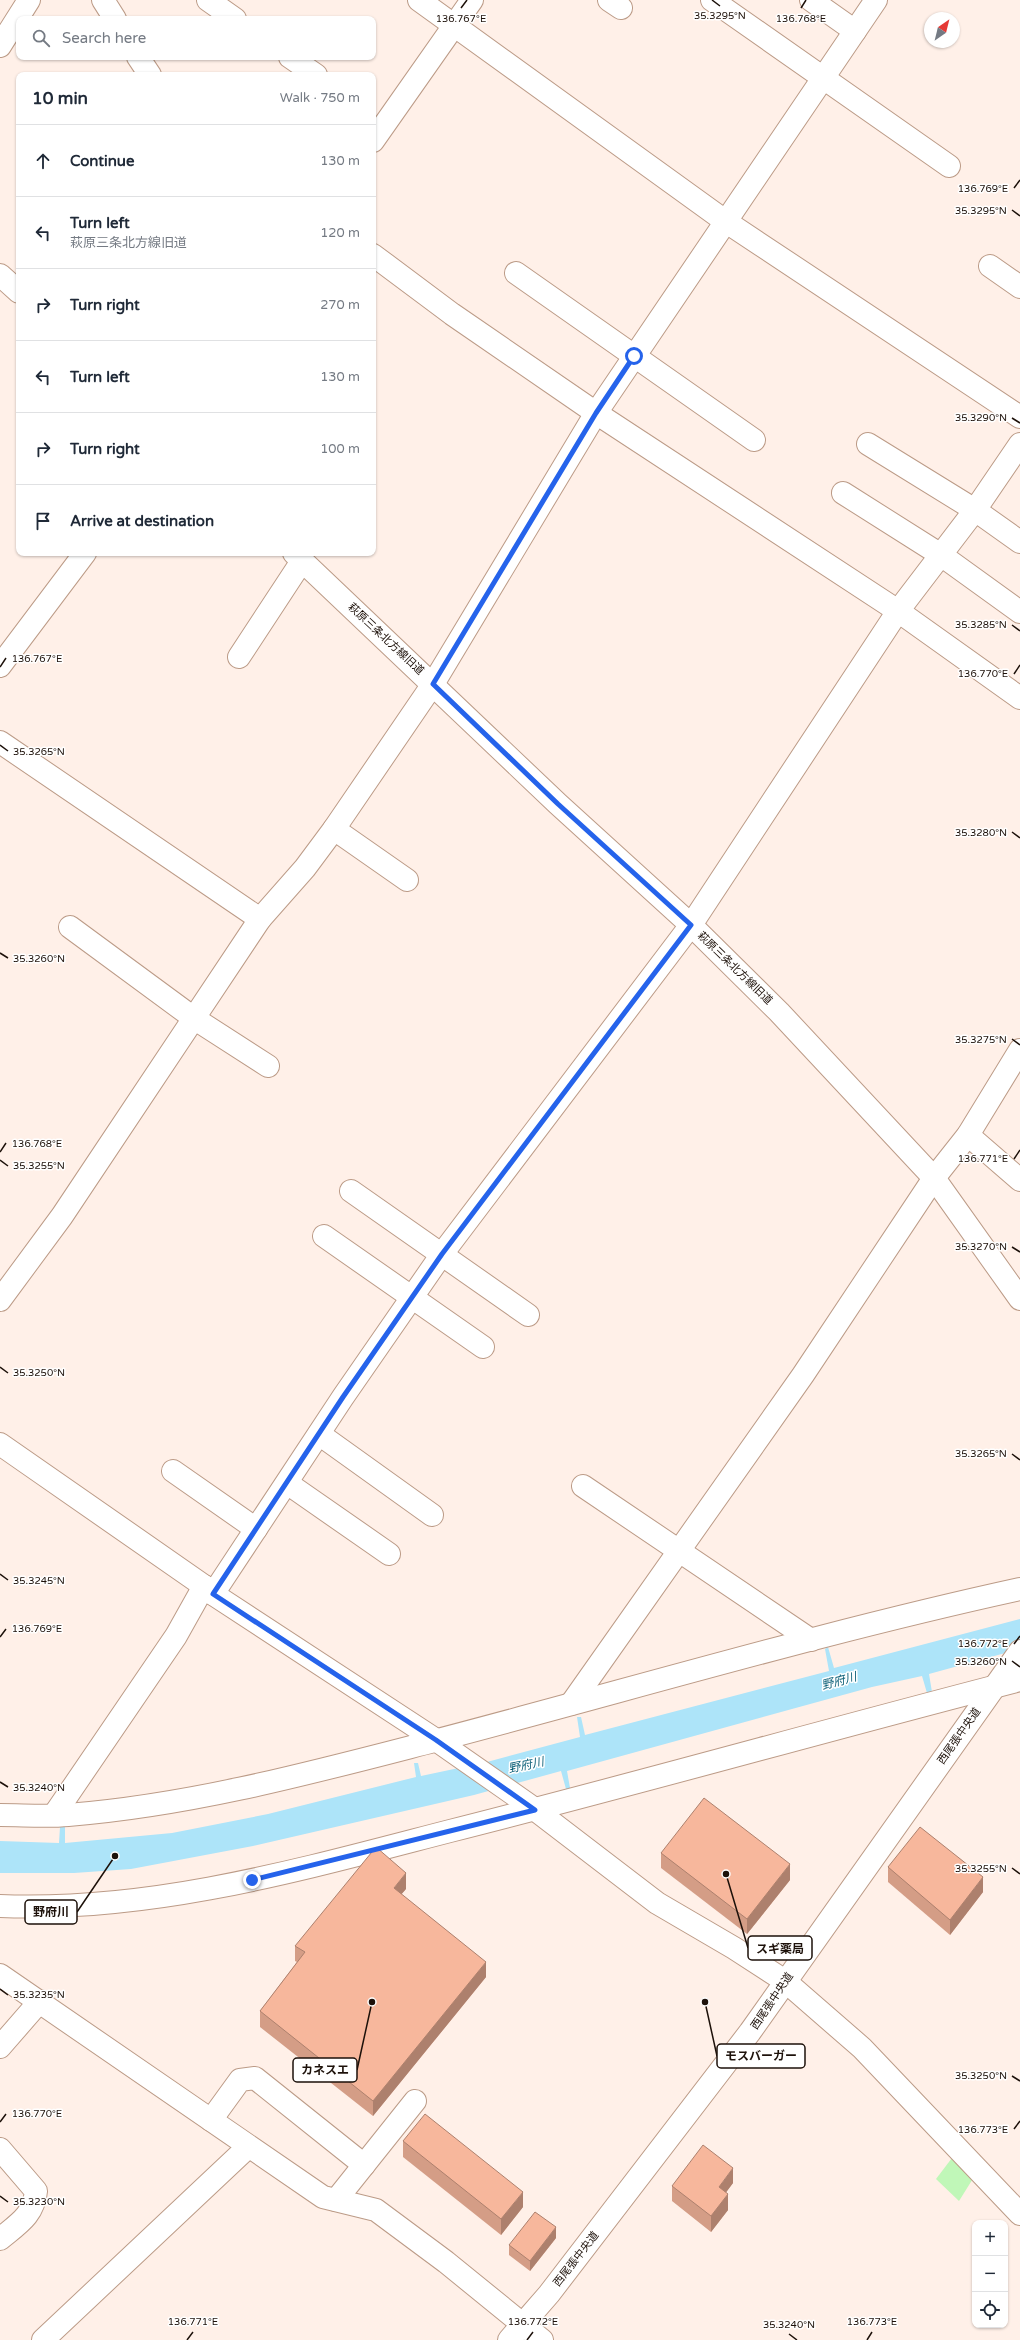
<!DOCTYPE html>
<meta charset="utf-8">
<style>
:root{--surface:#fff;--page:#f2f2f3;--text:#1f2937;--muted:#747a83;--line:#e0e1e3}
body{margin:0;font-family:"Varela Round","Noto Sans JP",sans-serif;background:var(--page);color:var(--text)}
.controls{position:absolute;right:12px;bottom:12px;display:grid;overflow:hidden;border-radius:8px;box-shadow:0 1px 3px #0004}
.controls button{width:36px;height:36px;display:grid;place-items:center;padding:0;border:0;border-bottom:1px solid var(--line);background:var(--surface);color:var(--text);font:20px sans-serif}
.compass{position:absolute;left:924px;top:12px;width:36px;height:36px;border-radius:50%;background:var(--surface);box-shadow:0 1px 3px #0004;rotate:35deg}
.stop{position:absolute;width:12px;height:12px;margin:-9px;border:3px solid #2563eb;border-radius:50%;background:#fff}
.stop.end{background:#2563eb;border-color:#fff;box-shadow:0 1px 4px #0008}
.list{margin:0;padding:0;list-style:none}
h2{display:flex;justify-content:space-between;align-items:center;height:52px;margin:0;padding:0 16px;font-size:17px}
h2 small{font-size:13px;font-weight:400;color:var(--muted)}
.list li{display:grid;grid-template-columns:26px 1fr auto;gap:12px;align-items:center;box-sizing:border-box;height:72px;padding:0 16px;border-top:1px solid var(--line)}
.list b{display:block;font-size:15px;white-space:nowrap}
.list p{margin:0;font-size:13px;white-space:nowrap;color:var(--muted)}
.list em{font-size:13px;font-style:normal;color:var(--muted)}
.icon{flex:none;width:22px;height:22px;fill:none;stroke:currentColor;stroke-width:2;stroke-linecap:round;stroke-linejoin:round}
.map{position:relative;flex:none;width:1020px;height:2340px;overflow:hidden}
.search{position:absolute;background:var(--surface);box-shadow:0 1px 3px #0004;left:16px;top:16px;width:360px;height:44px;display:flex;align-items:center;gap:10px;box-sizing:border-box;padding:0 14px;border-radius:8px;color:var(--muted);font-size:15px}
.panel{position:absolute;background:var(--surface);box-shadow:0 1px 3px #0004;left:16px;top:72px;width:360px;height:484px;border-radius:8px}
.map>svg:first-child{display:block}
.green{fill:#c0f7b8}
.water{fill:#ade4f9}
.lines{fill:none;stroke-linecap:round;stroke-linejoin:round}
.street-casing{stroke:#bc9b87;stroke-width:24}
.primary-casing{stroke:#bc9b87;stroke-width:24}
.street{stroke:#fff;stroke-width:22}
.primary{stroke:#fff;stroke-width:22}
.wall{fill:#d49d86}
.shaded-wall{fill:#ad806d}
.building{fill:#f7b79c;stroke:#ad806d}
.route{stroke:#2563eb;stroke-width:5}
.ticks{fill:none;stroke:#1d110a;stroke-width:1.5}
.labels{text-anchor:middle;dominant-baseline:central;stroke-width:3;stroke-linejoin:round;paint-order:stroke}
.street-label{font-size:11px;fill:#1d110a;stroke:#fff}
.water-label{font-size:12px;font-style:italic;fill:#0d6078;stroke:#fff}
.ticks-label{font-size:10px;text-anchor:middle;fill:#1d110a;stroke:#fff;stroke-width:3;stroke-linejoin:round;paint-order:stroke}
.leader{fill:none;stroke:#1d110a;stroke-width:1.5}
.callout-dot{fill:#1d110a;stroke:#fff;stroke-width:1.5}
.callout{fill:#fff;stroke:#1d110a;stroke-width:1.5}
.callout-label{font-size:12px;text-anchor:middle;font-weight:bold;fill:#1d110a}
</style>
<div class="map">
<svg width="1020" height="2340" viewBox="0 0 1020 2340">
<rect width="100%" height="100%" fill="#fff0e8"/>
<!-- green -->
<polygon class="green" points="955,2154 974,2177 959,2201 936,2179"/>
<!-- water -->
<polygon class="water" points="1020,1619 1020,1649 929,1674 932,1692 927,1693 922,1676 872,1687 567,1771 570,1788 566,1789 561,1771 474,1795 253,1846 131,1869 74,1873 0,1873 0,1841 59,1843 60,1827 65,1827 65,1843 172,1833 268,1814 416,1777 414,1763 418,1763 421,1776 487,1762 580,1737 577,1717 581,1717 585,1735 829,1671 825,1649 828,1647 834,1668"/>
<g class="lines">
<!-- street casing -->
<g class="street-casing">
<g id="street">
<polyline points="103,0 115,19"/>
<polyline points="208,0 235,19"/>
<polyline points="419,0 725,221 1020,417"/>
<polyline points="609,0 621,8"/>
<polyline points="712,0 949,166"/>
<polyline points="811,0 855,31"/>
<polyline points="0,46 29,0"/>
<polyline points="138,57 150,75"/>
<polyline points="290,57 316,75"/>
<polyline points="373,141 472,0"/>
<polyline points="373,255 452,314 596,413 898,611 1020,698"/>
<polyline points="990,266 1020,287"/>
<polyline points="516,273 754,440"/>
<polyline points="0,275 19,292"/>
<polyline points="868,444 975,510 1020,542"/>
<polyline points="843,493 941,555 1020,612"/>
<polyline points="294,553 558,804 691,925 779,1012 934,1178 1020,1299"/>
<polyline points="239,657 302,561"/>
<polyline points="0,666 85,553"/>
<polyline points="0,742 260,919"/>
<polyline points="334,829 407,880"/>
<polyline points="70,927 195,1019 268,1066"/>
<polyline points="968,1135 1020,1180"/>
<polyline points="351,1191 528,1315"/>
<polyline points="324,1236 483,1347"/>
<polyline points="0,1300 62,1216 260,919 305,868 334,829 433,684 596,413 876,0"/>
<polyline points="319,1434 432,1515"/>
<polyline points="0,1444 204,1586 213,1594 436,1740 529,1805 657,1903 734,1948 785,1981 862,2048 1020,2214"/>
<polyline points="173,1471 256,1529"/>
<polyline points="287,1483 389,1554"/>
<polyline points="583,1486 811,1640"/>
<polyline points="213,1594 343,1397 442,1254 691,925 898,611 975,510 1020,444"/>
<polyline points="571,1704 803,1375 934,1178 968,1135 1020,1050"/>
<path d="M 0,1815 C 23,1815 46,1817 68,1815 C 193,1805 314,1772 434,1741 C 629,1690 823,1632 1020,1589"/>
<polyline points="54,1815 176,1636 204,1586"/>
<path d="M 0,1906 C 154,1912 303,1869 450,1831 C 640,1783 830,1729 1020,1680"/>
<polyline points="0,1975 323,2197 376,2210 446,2262 542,2340"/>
<polyline points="0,2047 40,2001"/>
<polyline points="211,2120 240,2080 255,2078 364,2165"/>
<path d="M 0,2149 L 36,2191 C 34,2215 18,2224 0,2239"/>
<polyline points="336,2200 415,2101"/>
<polyline points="43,2340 248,2147"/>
</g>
</g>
<!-- primary casing -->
<g class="primary-casing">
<polyline id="primary" points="509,2340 549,2294 750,2032 1020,1651"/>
</g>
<!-- street -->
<use href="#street" class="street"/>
<!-- primary -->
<use href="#primary" class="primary"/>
</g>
<!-- wall -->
<g class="wall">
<polygon points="661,1853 790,1880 747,1934 661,1868"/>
<polygon points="888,1867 983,1892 950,1935 888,1882"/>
<polygon points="406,1889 401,1894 486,1977 373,2116 260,2027 260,2011 297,1962 295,1961 295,1946"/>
<polygon points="403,2141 523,2207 501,2235 403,2157"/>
<polygon points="733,2183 726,2192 728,2210 711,2232 672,2201 672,2186"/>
<polygon points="556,2238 530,2271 509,2255 509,2245"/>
</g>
<!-- shaded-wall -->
<g class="shaded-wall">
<polygon points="790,1864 790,1880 747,1934 747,1919"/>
<polygon points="406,1873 406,1889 394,1903 394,1888"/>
<polygon points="983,1877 983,1892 950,1935 950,1920"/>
<polygon points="486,1962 486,1977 373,2116 373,2101"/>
<polygon points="733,2168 733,2183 719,2202 719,2187"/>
<polygon points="523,2192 523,2207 501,2235 501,2219"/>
<polygon points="728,2194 728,2210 711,2232 711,2216"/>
<polygon points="556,2227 556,2238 530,2271 530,2261"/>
</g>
<!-- building -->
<g class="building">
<polygon points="704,1798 790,1864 747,1919 661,1853"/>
<polygon points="920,1827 983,1877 950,1920 888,1867"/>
<polygon points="376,1847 406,1873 394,1888 486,1962 373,2101 260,2011 305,1952 295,1946"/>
<polygon points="425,2114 523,2192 501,2219 403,2141"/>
<polygon points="703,2145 733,2168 719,2187 728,2194 711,2216 672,2186"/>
<polygon points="535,2212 556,2227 530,2261 509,2245"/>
</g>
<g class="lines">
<!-- route -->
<polyline class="route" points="252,1880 535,1810 436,1740 213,1594 343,1397 442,1254 691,925 558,804 433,684 596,413 634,356"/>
</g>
<!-- ticks -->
<path class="ticks" d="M 712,0 L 720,6M 461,8 L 467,0M 801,8 L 806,0M 1014,188 L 1020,180M 1012,210 L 1020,216M 1012,418 L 1020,423M 1012,625 L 1020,631M 0,667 L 6,658M 1014,674 L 1020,665M 0,745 L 8,751M 1012,832 L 1020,838M 0,953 L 8,958M 1012,1039 L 1020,1045M 0,1152 L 6,1143M 1014,1159 L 1020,1150M 0,1160 L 8,1166M 1012,1247 L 1020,1252M 0,1367 L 8,1373M 1012,1454 L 1020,1460M 0,1574 L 8,1580M 0,1637 L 6,1629M 1014,1644 L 1020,1636M 1012,1661 L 1020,1667M 0,1782 L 8,1787M 1012,1868 L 1020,1874M 0,1989 L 8,1995M 1012,2076 L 1020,2081M 0,2122 L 6,2114M 1014,2129 L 1020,2121M 0,2196 L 8,2202M 789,2334 L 797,2340M 187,2340 L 193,2332M 527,2340 L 533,2332M 867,2340 L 872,2332"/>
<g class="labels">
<!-- street labels -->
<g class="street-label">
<text transform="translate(386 639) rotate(43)">萩原三条北方線旧道</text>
<text transform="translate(735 968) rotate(44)">萩原三条北方線旧道</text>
<text transform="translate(959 1736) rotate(-55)">西尾張中央道</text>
<text transform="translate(772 2001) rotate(-56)">西尾張中央道</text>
<text transform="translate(576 2259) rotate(-52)">西尾張中央道</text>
</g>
<!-- water labels -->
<g class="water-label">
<text transform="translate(839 1681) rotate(-15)">野府川</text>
<text transform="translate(526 1765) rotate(-12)">野府川</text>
</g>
</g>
<g class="ticks-label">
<text x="720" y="19">35.3295°N</text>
<text x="461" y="22">136.767°E</text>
<text x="801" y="22">136.768°E</text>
<text x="983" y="192">136.769°E</text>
<text x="981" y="214">35.3295°N</text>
<text x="981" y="421">35.3290°N</text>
<text x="981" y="628">35.3285°N</text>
<text x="37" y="662">136.767°E</text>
<text x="983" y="677">136.770°E</text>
<text x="39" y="755">35.3265°N</text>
<text x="981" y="836">35.3280°N</text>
<text x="39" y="962">35.3260°N</text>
<text x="981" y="1043">35.3275°N</text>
<text x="37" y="1147">136.768°E</text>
<text x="983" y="1162">136.771°E</text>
<text x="39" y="1169">35.3255°N</text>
<text x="981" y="1250">35.3270°N</text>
<text x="39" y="1376">35.3250°N</text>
<text x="981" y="1457">35.3265°N</text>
<text x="39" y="1584">35.3245°N</text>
<text x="37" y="1632">136.769°E</text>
<text x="983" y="1647">136.772°E</text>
<text x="981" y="1665">35.3260°N</text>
<text x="39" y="1791">35.3240°N</text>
<text x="981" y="1872">35.3255°N</text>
<text x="39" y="1998">35.3235°N</text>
<text x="981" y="2079">35.3250°N</text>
<text x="37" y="2117">136.770°E</text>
<text x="983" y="2133">136.773°E</text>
<text x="39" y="2205">35.3230°N</text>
<text x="193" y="2325">136.771°E</text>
<text x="533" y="2325">136.772°E</text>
<text x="872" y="2325">136.773°E</text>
<text x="789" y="2328">35.3240°N</text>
</g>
<!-- callouts -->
<path class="leader" d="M115 1856L77 1912M726 1874L748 1948M705 2002L717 2056M372 2002L357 2070"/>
<g class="callout-dot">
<circle cx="115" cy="1856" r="4"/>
<circle cx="726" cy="1874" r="4"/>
<circle cx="705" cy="2002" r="4"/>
<circle cx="372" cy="2002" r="4"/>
</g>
<g class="callout">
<rect x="25" y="1900" width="52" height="24" rx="4"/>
<rect x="748" y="1936" width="64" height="24" rx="4"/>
<rect x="717" y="2044" width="88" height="24" rx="4"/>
<rect x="293" y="2058" width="64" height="24" rx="4"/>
</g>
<g class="callout-label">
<text x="51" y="1916">野府川</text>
<text x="780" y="1953">スギ薬局</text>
<text x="761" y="2060">モスバーガー</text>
<text x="325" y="2074">カネスエ</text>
</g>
</svg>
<div class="controls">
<button>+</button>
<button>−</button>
<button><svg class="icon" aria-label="locate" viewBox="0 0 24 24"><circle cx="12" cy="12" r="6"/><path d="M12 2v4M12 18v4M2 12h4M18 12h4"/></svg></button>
</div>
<svg class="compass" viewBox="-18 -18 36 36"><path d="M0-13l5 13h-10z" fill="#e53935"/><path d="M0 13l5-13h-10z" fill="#747a83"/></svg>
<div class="stop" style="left:634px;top:356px"></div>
<div class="stop end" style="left:252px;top:1880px"></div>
<div class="search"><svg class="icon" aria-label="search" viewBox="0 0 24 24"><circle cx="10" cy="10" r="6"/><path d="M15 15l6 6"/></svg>Search here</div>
<section class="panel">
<h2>10 min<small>Walk · 750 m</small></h2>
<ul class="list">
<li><svg class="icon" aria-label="ahead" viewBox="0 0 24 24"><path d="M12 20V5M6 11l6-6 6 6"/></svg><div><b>Continue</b></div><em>130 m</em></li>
<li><svg class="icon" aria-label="left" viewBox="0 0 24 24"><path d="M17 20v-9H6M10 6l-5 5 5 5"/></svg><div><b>Turn left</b><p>萩原三条北方線旧道</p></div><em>120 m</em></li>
<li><svg class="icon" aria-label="right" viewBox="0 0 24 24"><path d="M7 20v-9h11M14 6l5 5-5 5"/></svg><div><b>Turn right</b></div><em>270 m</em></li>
<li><svg class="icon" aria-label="left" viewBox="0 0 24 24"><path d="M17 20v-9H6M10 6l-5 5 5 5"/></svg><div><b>Turn left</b></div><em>130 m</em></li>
<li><svg class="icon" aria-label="right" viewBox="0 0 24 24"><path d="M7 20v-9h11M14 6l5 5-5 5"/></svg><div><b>Turn right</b></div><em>100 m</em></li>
<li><svg class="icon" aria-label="arrive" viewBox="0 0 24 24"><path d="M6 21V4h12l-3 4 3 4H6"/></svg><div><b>Arrive at destination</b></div></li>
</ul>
</section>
</div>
